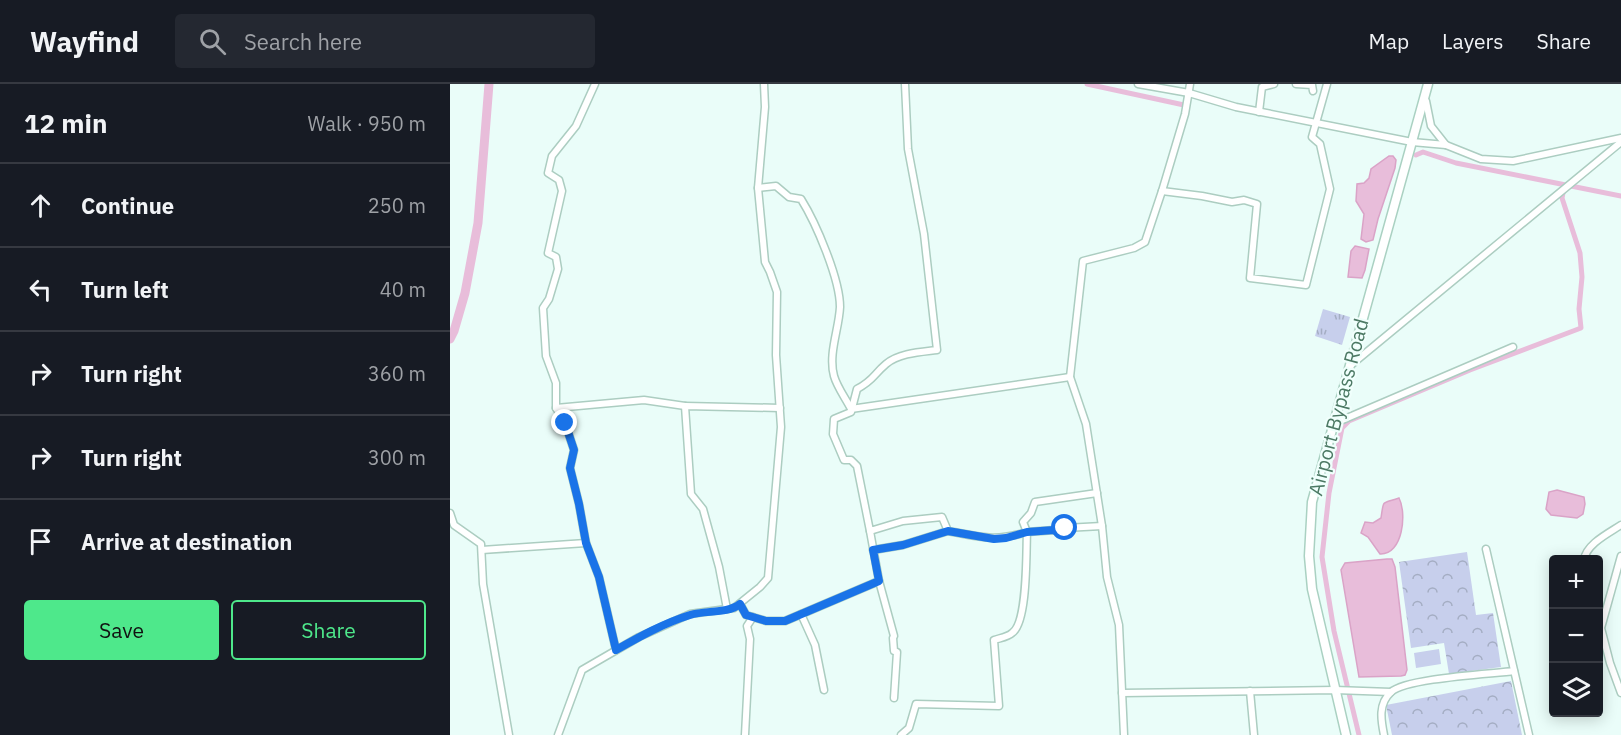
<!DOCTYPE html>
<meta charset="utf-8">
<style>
:root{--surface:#171b24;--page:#242831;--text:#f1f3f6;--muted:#9ea1a6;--line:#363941;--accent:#4ee88b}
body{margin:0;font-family:"IBM Plex Sans",sans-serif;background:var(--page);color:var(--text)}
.controls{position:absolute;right:18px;bottom:18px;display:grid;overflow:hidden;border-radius:6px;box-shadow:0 3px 15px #0003}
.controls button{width:54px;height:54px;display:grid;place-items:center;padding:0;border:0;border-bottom:2px solid var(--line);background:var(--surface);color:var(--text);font:30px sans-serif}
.stop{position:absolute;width:18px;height:18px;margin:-14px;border:4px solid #1a73e8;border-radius:50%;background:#fff}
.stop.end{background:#1a73e8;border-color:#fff;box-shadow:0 2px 6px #0008}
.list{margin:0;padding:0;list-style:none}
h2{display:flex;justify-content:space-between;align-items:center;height:78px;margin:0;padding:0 24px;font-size:26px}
h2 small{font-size:20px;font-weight:400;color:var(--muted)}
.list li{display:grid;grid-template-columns:39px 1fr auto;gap:18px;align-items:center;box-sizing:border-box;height:84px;padding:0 24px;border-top:2px solid var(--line)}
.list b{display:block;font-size:22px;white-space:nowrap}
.list em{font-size:20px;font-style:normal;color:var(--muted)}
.actions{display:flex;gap:12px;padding:18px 24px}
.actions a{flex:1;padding:14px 0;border:2px solid var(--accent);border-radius:6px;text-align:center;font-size:21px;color:var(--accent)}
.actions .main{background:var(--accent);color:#111}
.icon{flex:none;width:33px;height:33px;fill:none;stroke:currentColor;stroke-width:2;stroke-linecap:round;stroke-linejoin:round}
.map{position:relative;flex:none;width:1171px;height:651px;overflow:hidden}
header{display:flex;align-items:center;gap:36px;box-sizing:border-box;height:84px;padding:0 30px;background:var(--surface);border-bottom:2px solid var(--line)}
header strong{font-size:28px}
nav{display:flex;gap:33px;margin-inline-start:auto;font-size:21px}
.search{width:420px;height:54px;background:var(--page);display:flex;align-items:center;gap:15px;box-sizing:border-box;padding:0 21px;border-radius:6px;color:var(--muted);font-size:22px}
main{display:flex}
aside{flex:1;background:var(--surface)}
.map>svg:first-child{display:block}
.grass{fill:url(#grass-tufts)}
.park{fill:url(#park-crowns)}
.pitch{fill:#c7cfec}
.water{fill:#e8bdda;stroke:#daa3c7;stroke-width:1.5}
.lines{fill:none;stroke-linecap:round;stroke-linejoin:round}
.canal{stroke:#e8bdda;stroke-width:5}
.river{stroke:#e8bdda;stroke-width:9}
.street-casing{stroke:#accdc1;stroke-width:9}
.secondary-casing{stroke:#aad1c2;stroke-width:11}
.street{stroke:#fff;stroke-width:6}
.secondary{stroke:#fff;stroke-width:8}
.route{stroke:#1a73e8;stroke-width:8}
.labels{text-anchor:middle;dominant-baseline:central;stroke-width:4.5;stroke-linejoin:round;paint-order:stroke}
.street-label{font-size:20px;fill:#4c7964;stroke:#f0fffc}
</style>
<header>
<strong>Wayfind</strong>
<div class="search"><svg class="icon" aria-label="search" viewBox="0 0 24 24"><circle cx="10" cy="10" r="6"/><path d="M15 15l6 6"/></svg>Search here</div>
<nav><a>Map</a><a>Layers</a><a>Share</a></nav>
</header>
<main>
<aside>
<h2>12 min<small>Walk · 950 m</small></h2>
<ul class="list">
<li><svg class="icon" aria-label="ahead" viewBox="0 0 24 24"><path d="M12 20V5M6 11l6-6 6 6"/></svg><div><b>Continue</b></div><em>250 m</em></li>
<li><svg class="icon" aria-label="left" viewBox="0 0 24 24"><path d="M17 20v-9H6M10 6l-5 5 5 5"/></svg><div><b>Turn left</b></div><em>40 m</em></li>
<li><svg class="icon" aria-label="right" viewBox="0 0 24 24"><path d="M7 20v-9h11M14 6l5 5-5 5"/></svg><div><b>Turn right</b></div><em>360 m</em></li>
<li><svg class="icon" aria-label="right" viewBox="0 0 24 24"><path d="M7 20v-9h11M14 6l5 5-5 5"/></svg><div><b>Turn right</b></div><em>300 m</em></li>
<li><svg class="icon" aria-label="arrive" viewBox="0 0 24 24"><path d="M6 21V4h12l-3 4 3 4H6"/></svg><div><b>Arrive at destination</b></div></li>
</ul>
<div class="actions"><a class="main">Save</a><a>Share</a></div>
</aside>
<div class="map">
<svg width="1171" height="651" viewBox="0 0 1171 651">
<defs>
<pattern id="grass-tufts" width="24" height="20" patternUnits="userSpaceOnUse" patternTransform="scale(1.5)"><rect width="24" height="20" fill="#c7cfec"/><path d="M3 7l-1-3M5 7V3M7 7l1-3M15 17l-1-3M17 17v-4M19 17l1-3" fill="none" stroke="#a4adc3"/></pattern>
<pattern id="park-crowns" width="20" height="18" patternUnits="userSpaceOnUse" patternTransform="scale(1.5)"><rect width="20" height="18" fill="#c7cfec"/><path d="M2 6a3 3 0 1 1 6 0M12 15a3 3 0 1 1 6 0" fill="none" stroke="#a4adc3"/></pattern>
</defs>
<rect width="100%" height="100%" fill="#eafdf9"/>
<!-- grass -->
<polygon class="grass" points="873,225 900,233 892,261 865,252"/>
<!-- park -->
<g class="park">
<polygon points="1017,468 1026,531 1043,529 1051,583 999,590 994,559 961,564 949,478"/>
<polygon points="1061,597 1072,651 942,651 936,621"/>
</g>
<!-- pitch -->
<polygon class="pitch" points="989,565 991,580 966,584 964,569"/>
<!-- water -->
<g class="water">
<polygon points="939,72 943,72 946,76 945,84 928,135 923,156 916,158 911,155 914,130 906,117 907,100 914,99 919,94 921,85"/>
<polygon points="905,162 919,165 915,186 912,194 898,193 901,167"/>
<polygon points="1107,406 1134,413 1135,420 1133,430 1127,434 1101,431 1096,425 1099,408"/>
<path d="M 949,414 C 957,429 953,471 930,470 L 918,453 L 911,449 L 915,438 L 923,439 L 931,434 C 934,415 931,420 949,414 Z"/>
<polygon points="937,475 942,475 945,483 957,586 955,591 951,592 909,593 891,486 895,479"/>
</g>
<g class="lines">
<!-- canal -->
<g class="canal">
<polyline points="637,0 734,21"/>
<polyline points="966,71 973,68 1006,79 1171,112"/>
<polyline points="909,651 884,547 872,473 879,409 892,344 899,337 1020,286 1131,244 1129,225 1132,193 1130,169 1112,114 1114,104"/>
</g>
<!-- river -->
<polyline class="river" points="0,255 4,247 15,209 28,139 39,0"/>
<!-- street casing -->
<g class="street-casing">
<g id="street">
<polyline points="145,0 126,42 102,72 98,89 109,96 112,107 98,169 106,173 108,185 99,215 93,224 96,272 106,299 106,324 115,339 124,366 120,384 129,420 136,459 149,493 166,566"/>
<path d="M 455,0 L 458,65 L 474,150 L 487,266 C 471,268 449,269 436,280 C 423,291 424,296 407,305 L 401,328 L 384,335 L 383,350 L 394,376 L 401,376 L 407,382 L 420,447 L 453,437 L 492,433 L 498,447 C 531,453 544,458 577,448 L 573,438 L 581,429 L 585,418 L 647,409"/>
<polyline points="688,0 739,9 786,23 962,58 996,61"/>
<polyline points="740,0 735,30 712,107 752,112 782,118 794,116 807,120 800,194 856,201 880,105 870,60 862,53 877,0"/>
<polyline points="846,0 862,1 863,7"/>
<polyline points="976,17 981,42 996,61 1031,75 1063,77 1171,54"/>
<polyline points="809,28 812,3 824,0"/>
<path d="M 308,104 L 326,102 L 339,113 L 351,115 C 366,139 390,195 390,223 C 389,245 378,270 384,292 C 387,303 396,315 401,325 L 620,293"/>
<polyline points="901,281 1171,58"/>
<polyline points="106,324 194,316 235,322"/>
<polyline points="883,340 1063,263"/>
<polyline points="0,429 4,441 31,460 33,500 59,651"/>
<polyline points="1036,465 1079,651"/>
<polyline points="32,466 136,459"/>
<polyline points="423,466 453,461 498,447"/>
<polyline points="1171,472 1151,544 1160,579 1171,609"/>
<path d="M 1134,476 C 1136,460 1159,449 1171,441"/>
<polyline points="429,497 444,552 443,554 444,567 447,568 444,614"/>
<polyline points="290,520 296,531 316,537 335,537 429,497 420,447"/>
<polyline points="277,525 269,483 253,425 241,410 235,322 330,324"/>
<polyline points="351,530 365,561 374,606"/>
<polyline points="800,607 804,651"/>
<polyline points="672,609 885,606 941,608"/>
<polyline points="108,651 132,586 189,553 240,530 284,524 310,503 318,494 331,343 326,271 327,208 320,188 315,178 308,104 315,23 314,0"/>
<polyline points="295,651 300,555 297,542 303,533"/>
<path d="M 451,651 L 459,644 L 466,620 L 549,622 L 544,556 C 550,554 558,553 562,549 C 578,539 576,467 577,448 L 605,446 L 608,448 L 615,444 L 652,442"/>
<polyline points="674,651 669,541 657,493 652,442 636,340 620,293 633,177 684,164 695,158 712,107"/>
<path d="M 934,651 C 931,636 928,620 941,608 C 956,594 1041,590 1064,587"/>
</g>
</g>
<!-- secondary casing -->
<g class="secondary-casing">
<polyline id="secondary" points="896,651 862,505 859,472 862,418 978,0"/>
</g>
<!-- street -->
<use href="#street" class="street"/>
<!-- secondary -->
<use href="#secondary" class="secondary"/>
</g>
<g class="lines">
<!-- route -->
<path class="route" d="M 115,339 L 124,366 L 120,384 L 129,420 L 136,459 L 149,493 L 166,566 C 189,553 214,539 240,531 C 256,526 277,530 290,520 L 296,531 L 316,537 L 335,537 L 429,497 L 423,466 L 453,461 L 498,447 L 544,455 L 556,454 L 577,448 L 604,446 L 608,448 L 615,444"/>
</g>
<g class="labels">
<!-- street labels -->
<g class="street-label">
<text transform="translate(888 323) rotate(-75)">Airport Bypass Road</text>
</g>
</g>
</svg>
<div class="controls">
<button>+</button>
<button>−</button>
<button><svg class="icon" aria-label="layers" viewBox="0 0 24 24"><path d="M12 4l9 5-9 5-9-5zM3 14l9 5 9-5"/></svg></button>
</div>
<div class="stop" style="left:615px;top:444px"></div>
<div class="stop end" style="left:115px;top:339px"></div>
</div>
</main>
